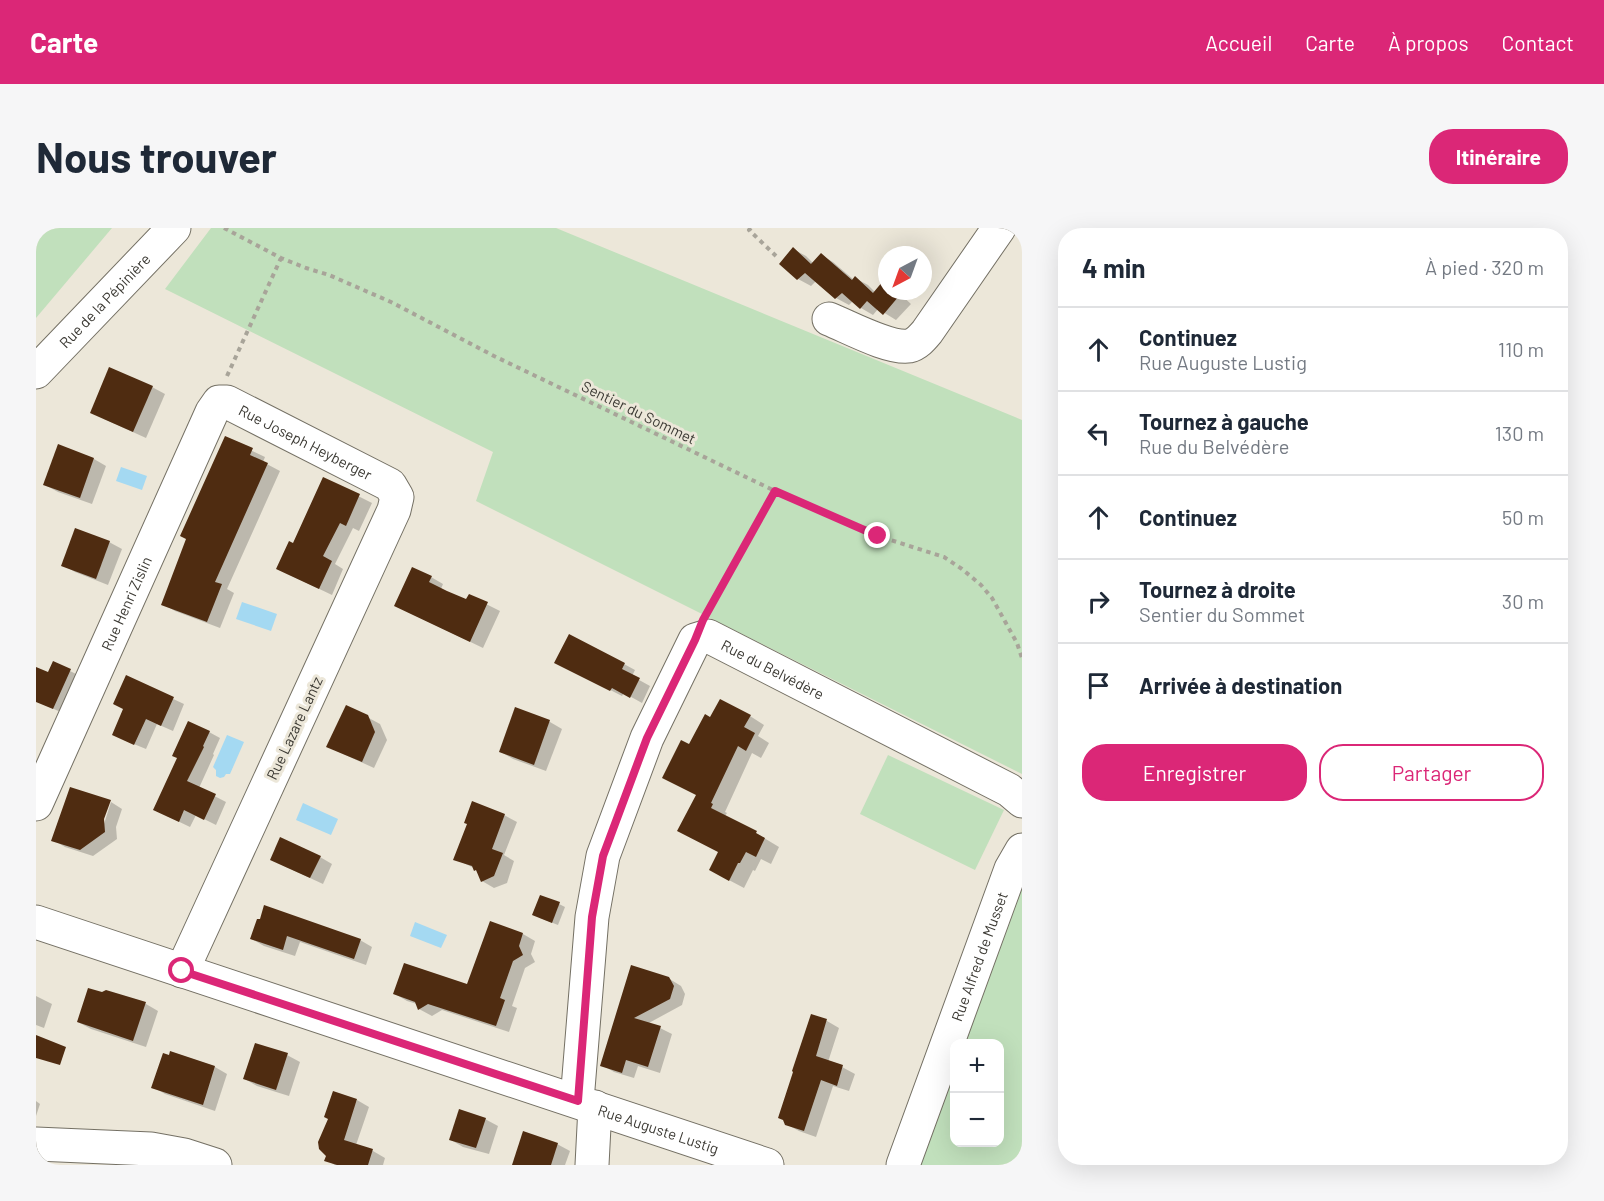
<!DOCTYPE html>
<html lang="fr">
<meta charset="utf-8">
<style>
:root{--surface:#fff;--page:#f6f6f7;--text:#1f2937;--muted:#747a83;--line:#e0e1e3;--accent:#db2777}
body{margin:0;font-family:Barlow,sans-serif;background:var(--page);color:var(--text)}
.controls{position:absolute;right:18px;bottom:18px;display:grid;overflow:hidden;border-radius:12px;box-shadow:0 6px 24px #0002}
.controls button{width:54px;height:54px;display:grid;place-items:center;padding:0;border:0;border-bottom:2px solid var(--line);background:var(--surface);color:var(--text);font:30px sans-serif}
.compass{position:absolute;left:842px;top:18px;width:54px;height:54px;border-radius:50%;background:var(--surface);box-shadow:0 6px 24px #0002;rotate:221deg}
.stop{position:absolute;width:18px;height:18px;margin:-14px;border:4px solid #db2777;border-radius:50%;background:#fff}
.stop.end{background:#db2777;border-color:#fff;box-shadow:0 2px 6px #0008}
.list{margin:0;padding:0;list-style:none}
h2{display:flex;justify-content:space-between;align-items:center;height:78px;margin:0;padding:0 24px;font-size:26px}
h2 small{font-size:20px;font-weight:400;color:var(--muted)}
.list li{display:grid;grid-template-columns:39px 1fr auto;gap:18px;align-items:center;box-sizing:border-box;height:84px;padding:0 24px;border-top:2px solid var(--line)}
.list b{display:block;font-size:22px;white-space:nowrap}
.list p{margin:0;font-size:20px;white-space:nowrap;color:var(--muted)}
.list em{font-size:20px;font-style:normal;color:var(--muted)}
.actions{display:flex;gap:12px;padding:18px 24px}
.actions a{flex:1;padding:14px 0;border:2px solid var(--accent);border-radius:24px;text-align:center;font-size:21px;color:var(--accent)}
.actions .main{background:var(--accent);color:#fff}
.icon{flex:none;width:33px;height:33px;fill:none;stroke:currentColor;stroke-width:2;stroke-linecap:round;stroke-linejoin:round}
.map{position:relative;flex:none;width:986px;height:937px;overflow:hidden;border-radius:24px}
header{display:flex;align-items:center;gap:36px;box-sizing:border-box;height:84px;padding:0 30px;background:var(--accent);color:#fff}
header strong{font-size:28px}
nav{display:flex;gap:33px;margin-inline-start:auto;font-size:21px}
.intro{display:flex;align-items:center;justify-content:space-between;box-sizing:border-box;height:144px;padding:0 36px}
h1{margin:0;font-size:42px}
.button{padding:15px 27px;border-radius:24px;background:var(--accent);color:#fff;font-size:21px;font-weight:700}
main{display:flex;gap:36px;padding:0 36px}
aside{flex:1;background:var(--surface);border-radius:24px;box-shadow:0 6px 24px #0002}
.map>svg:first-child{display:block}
.green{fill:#c1e0bc}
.water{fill:#a4d9f2}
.shadow{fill:#0003}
.building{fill:#4f2c11}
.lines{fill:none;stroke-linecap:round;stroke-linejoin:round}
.minor-casing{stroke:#747064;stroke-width:35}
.major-casing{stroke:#747064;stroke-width:35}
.path{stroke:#a8a499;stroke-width:4;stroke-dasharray:4.5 4.5;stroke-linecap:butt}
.minor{stroke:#fff;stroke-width:33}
.major{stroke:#fff;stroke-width:33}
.route{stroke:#db2777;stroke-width:8}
.labels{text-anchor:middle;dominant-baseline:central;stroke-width:6;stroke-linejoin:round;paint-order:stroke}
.street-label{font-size:15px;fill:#3c3a34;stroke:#ece7d9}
</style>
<header>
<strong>Carte</strong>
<nav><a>Accueil</a><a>Carte</a><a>À propos</a><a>Contact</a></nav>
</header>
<div class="intro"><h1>Nous trouver</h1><a class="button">Itinéraire</a></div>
<main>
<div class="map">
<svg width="986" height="937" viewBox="0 0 986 937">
<rect width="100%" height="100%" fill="#ece7d9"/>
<!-- green -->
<g class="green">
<polygon points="0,0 76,0 0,90"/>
<polygon points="175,0 520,0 986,192 986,546 440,273 457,224 129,61"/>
<polygon points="852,527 968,582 939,642 824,586"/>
<polygon points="986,652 986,937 876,937 918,824 918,914 963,914 963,816 922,815"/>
</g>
<!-- water -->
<g class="water">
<polygon points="85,239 111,248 106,262 80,253"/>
<polygon points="206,374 241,386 235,403 200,391"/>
<polygon points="191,507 208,514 194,546 190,546 188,549 184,550 180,548 180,542 177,539"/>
<polygon points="267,575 302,591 295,607 260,592"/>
<polygon points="379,694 411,707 405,720 374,708"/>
</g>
<!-- shadow -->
<g class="shadow">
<polygon points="757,21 770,28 777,35 785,27 797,34 818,52 819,50 832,57 839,64 861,63 875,76 860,92 842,81 837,87 825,80 817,73 813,77 800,70 780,53 775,58 762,51 745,36"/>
<polygon points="74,141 116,159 129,166 110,210 68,191"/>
<polygon points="189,210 229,229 227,234 244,243 191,361 198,365 184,400 139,383 127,376"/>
<polygon points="23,218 58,231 70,238 56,276 22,264 9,257"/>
<polygon points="288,251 336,275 323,303 317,300 299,336 307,341 296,367 254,347 258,317"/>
<polygon points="73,314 86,321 72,357 39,344 27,337"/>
<polygon points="395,349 407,356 405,361 431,373 434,368 464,383 447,420 372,384"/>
<polygon points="18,435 46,449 29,486 0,473 0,451 13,446"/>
<polygon points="588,436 599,442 596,448 614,458 606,475 588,465 586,468 531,440"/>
<polygon points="90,449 148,476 137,503 121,496 110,521 88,512"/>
<polygon points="480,481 514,494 526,501 510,543 477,531 465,524"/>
<polygon points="714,488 728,497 722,508 733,515 725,530 716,525 689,584 691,585 689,588 720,605 743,619 735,636 725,631 719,643 717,642 708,660 689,650 688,629 662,567 654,518 675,491"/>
<polygon points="331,489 344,496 351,512 338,540 305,525 292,518"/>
<polygon points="173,504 184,510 177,526 178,527 163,560 190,574 180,597 160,587 154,599 131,588"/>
<polygon points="75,574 86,581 80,599 81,611 57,628 29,619 17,612 64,598 67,599"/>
<polygon points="468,587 481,594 468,627 478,633 471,655 458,660 446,653 442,644 438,640 419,631 432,596"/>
<polygon points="284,629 296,636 287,656 248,638"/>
<polygon points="523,676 529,679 522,697 504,690"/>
<polygon points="222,692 324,712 336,719 330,737 264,714 259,728 228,718 216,711"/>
<polygon points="455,694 487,706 499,713 495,726 499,734 489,740 476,778 481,780 473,804 406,782 396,788 383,781 381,776 371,773 359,766 432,758"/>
<polygon points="596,739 632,750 645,758 649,766 646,777 611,796 624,800 636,806 624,845 602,838 598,850 578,844 566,837"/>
<polygon points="70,763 110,776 122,783 110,819 55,801 42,794"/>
<polygon points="0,768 16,776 8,800 0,797"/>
<polygon points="776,788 791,793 803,800 792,834 806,839 819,846 813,863 797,858 780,909 763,903 750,896"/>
<polygon points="220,817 251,827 264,834 253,868 221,858 209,851"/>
<polygon points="135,825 179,839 191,846 179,883 129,866 117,859"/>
<polygon points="321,872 333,879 320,917 337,923 349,930 347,937 299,937 290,932"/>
<polygon points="0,873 4,876 0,888"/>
<polygon points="449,891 462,898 453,926 427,919 415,912"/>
<polygon points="521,916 534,923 529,937 477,937"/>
</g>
<!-- building -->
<g class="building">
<polygon points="757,19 775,36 785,25 816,52 819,48 837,65 847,53 851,57 851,63 858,63 863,68 847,87 831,73 824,81 806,65 799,71 769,45 761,52 743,36"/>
<polygon points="73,139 117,158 97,204 54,185"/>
<polygon points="189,208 217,220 214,227 232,235 179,354 186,356 171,394 125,377 150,311 144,308"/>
<polygon points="22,216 58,230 44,270 7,257"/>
<polygon points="287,249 324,266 310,298 304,295 287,328 296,333 283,361 240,341 253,313 257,315"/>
<polygon points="39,300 74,313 60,351 25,338"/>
<polygon points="376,339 396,348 393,354 411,363 430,371 433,366 452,374 434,414 358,378"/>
<polygon points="533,406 589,435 586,441 604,450 594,470 576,460 574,463 518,435"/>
<polygon points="17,433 35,441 17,481 0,474 0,439 12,444"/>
<polygon points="90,447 138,469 125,498 110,491 98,517 76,507 87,481 77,476"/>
<polygon points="684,471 715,487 708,499 719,505 710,523 702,518 675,575 666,570 677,576 675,580 721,603 720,605 729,610 720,629 710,624 704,635 702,635 693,653 673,642 682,624 641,603 660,567 626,550 645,512 653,516 669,486 674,489"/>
<polygon points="310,477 332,487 339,504 326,534 290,519"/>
<polygon points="479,479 514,492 498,537 463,524"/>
<polygon points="152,493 174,503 167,518 168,519 151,553 180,566 168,592 148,582 143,594 117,582 141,530 136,528"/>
<polygon points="34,559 75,572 68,591 69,604 44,622 15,613"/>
<polygon points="436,573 469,586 456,621 467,625 458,648 445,654 440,642 438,643 436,638 417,632 431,596 428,595"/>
<polygon points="244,609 285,628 274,650 234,632"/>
<polygon points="504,667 524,674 516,695 496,687"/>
<polygon points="228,677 325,711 318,731 251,708 247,722 214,711 221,691 224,691"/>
<polygon points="454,693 487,705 483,718 487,727 477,733 464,770 469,772 460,798 392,776 382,782 379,774 357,766 368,735 431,756"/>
<polygon points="595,737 633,749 638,758 634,771 598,790 625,798 612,839 590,832 586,845 564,838"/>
<polygon points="52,760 66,764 70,762 110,774 97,813 41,794"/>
<polygon points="775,786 791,791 780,828 807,837 801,858 785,852 768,903 749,897 747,892 742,890 757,844 756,843"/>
<polygon points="0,807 30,819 24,837 0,830"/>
<polygon points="219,815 252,825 240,862 207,851"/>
<polygon points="134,823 179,838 167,877 115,860 127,825 133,827"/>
<polygon points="297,863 321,871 308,912 337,921 332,937 301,937 288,933 290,928 283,921 282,914 292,891 288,889"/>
<polygon points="423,881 450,890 440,920 413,912"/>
<polygon points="487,903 522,915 515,937 476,937"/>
</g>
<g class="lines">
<!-- minor casing -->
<g class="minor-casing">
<g id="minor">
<path d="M 793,91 C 813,99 853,121 873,118 C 881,116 886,110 891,104 L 963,0"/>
<path id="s1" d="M 0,576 L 176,184 L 183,174 L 191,174 L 354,257 L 361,269 L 358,282 L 146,743"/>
<path id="s2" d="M 0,694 L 731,937"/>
<path id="s3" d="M 541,873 L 556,689 L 567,628 L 611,510 L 659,412 L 672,408 L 973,562 L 986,573"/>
<polyline points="0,916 115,921 148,927 179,937"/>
<polyline points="556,937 559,879"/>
<path id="s4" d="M 867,937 L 975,641 L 986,622"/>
</g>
</g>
<!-- major casing -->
<g class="major-casing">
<g id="major">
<path id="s5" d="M 0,144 L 138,0"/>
</g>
</g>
<!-- path -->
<g class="path">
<polyline points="188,0 245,30 270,40 293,47 355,74 458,128 739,263 842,308 908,329 926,341 945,357 956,370 981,415 986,430"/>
<polyline points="715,0 713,2 740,28"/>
<polyline points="191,148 245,30"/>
<polyline points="673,381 739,263"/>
</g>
<!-- minor -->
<use href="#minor" class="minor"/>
<!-- major -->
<use href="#major" class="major"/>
</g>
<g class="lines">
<!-- route -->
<polyline class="route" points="146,743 542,873 556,689 567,628 611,510 659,412 667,392 739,263 842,308"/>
</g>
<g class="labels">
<!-- street labels -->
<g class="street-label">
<text stroke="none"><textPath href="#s5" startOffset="99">Rue de la Pépinière</textPath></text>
<text transform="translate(603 184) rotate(26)">Sentier du Sommet</text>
<text stroke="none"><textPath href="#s1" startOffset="538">Rue Joseph Heyberger</textPath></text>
<text stroke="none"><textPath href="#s1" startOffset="220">Rue Henri Zislin</textPath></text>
<text stroke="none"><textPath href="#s3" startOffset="568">Rue du Belvédère</textPath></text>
<text transform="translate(258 500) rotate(-65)">Rue Lazare Lantz</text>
<text stroke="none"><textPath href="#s4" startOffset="222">Rue Alfred de Musset</textPath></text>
<text stroke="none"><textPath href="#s2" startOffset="656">Rue Auguste Lustig</textPath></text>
</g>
</g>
</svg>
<div class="controls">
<button>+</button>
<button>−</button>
</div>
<svg class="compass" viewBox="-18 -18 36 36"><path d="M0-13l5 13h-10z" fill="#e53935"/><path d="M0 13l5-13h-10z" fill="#747a83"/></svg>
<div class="stop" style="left:146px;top:743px"></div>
<div class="stop end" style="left:842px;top:308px"></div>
</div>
<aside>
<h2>4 min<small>À pied · 320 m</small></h2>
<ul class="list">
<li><svg class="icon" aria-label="ahead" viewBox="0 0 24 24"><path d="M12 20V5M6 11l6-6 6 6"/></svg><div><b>Continuez</b><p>Rue Auguste Lustig</p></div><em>110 m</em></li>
<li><svg class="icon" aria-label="left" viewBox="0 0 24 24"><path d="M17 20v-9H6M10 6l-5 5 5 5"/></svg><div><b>Tournez à gauche</b><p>Rue du Belvédère</p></div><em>130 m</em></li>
<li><svg class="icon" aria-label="ahead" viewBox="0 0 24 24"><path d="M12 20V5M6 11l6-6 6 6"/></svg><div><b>Continuez</b></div><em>50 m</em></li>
<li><svg class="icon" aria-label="right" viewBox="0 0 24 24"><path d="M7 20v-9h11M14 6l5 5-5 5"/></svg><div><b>Tournez à droite</b><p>Sentier du Sommet</p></div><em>30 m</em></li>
<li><svg class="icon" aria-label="arrive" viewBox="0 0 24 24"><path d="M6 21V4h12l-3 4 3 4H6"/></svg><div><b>Arrivée à destination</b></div></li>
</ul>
<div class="actions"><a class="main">Enregistrer</a><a>Partager</a></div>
</aside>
</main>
